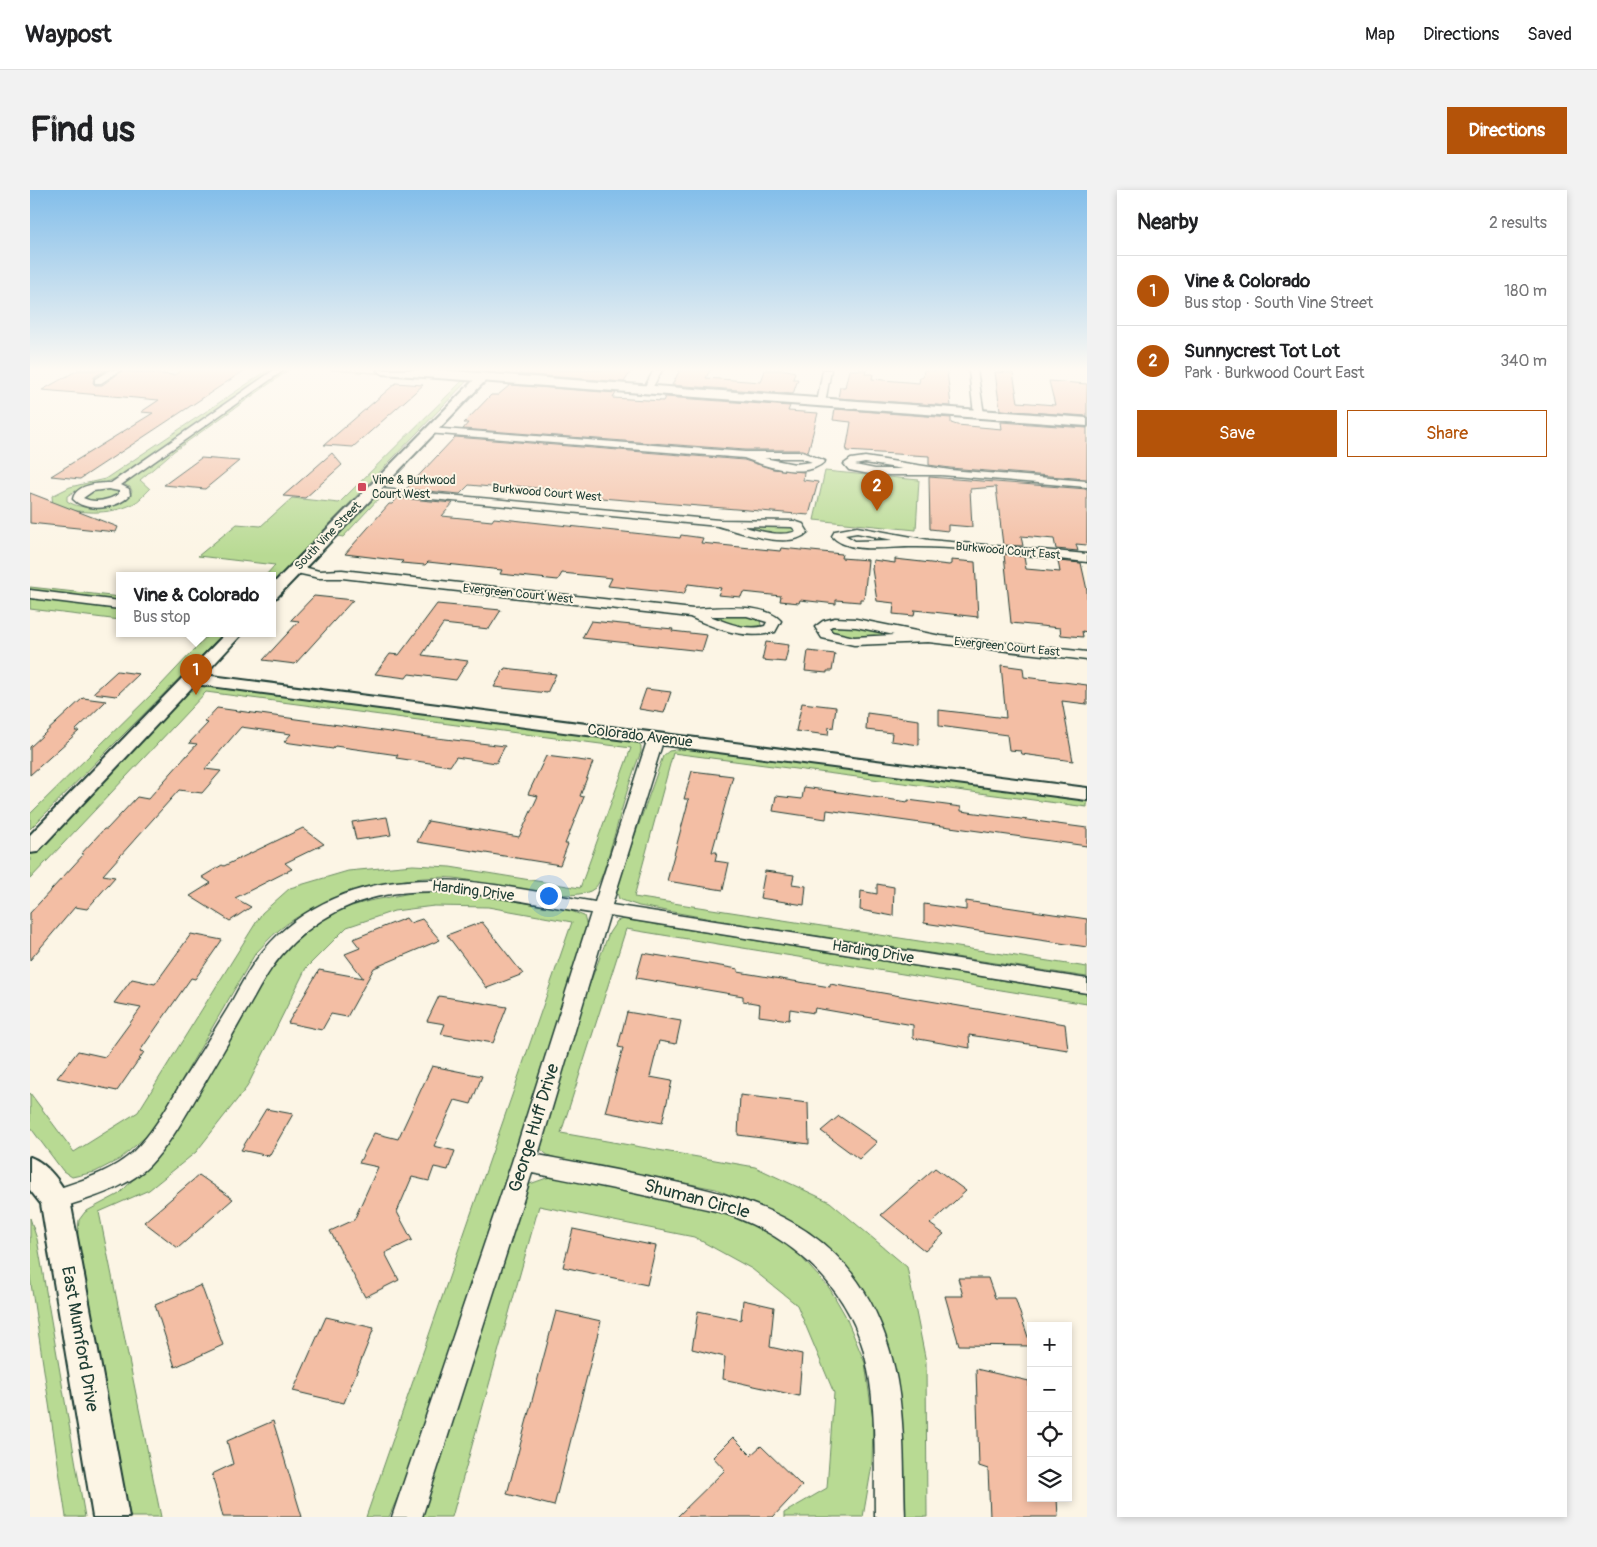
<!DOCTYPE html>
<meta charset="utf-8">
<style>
:root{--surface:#fff;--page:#f2f2f2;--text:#202124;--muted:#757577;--line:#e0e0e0;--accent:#b45309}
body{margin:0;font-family:Pangolin,sans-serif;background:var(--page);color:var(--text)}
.controls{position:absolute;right:15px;bottom:15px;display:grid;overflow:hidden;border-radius:0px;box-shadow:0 2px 8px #0003}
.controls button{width:45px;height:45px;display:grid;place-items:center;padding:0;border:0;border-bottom:1px solid var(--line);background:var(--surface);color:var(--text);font:25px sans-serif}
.you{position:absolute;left:518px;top:705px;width:18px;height:18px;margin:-12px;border:4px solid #fff;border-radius:50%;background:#1a73e8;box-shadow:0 0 0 8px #1a73e833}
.badge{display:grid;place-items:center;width:32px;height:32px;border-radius:50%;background:var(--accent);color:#fff;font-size:16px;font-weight:700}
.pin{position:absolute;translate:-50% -41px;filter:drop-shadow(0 1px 2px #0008)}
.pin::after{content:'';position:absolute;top:26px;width:18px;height:15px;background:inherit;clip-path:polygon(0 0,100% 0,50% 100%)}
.popup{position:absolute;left:86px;top:382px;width:160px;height:65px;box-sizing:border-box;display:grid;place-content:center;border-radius:0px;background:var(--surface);filter:drop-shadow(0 1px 4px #0005);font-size:16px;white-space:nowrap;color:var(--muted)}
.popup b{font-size:19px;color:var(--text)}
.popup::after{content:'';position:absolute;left:50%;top:100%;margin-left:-10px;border:10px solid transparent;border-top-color:var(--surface)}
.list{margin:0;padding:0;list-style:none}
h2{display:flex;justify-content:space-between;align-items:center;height:65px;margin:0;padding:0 20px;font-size:21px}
h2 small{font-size:16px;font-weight:400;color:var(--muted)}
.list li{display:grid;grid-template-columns:32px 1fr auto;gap:15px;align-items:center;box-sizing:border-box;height:70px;padding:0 20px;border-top:1px solid var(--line)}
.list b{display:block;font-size:19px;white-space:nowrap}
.list p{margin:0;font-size:16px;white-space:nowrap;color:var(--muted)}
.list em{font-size:16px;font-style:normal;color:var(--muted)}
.actions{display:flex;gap:10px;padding:15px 20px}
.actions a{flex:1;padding:11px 0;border:1px solid var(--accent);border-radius:0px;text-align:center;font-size:18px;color:var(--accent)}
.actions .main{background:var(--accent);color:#fff}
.icon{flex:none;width:28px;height:28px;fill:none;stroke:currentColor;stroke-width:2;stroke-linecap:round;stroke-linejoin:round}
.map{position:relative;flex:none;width:1057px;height:1327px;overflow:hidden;border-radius:0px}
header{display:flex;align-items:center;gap:30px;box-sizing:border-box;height:70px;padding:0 25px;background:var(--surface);border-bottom:1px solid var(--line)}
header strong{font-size:24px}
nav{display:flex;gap:28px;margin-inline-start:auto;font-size:18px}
.intro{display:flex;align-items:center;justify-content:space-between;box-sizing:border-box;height:120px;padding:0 30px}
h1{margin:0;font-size:35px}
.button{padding:12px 22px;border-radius:0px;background:var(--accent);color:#fff;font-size:18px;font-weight:700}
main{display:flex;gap:30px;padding:0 30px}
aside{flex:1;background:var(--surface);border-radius:0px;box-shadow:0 2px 8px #0003}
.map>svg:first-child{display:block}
.green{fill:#b8da93;stroke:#6c8c64}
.building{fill:#f3bea4;stroke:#1f3d34}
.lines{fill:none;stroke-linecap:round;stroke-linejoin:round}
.minor-casing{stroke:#1f3d34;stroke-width:3}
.tertiary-casing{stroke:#1f3d34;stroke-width:4}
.secondary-casing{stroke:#1f3d34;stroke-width:4}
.minor{fill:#fcf5e5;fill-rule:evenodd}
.tertiary{fill:#fcf5e5;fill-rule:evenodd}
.secondary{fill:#fcf5e5;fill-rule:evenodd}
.poi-dot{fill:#d1495b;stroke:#fcf5e5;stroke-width:2}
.labels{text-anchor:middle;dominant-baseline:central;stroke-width:4;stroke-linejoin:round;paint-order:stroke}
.far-poi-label{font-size:12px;fill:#1f3d34;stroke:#fcf5e5;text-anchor:start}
.far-street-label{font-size:12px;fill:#1f3d34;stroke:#fcf5e5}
.street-label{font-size:15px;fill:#1f3d34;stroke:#fcf5e5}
.near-street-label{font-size:18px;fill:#1f3d34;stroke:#fcf5e5}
</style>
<header>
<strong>Waypost</strong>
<nav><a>Map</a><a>Directions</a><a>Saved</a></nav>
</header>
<div class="intro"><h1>Find us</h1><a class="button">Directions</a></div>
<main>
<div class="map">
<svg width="1057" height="1327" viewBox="0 0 1057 1327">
<rect width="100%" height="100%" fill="#fcf5e5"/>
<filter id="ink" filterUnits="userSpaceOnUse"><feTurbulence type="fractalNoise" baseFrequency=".02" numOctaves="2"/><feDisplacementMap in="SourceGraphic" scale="10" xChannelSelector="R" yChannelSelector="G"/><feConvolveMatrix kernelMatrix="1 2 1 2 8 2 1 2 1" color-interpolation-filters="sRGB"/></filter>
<g filter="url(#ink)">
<!-- green -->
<g class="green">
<path d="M 238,180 L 244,180 L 86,288 C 70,297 53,294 37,306 L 37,311 C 55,323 82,315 100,306 L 102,301 L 100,297 L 95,295 L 95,292 L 252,180 L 259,180 L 144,261 L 110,290 L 120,299 C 115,304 109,311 103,314 C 78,326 49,323 23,316 L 22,306 L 40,297 L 75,289 Z"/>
<polygon points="301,180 422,187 435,189 436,192 242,394 242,386 235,386 245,375 168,366 207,334 231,336 262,308 309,313 433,190"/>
<polygon points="795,281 889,290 886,340 784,330"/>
<path d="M 69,298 L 84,299 L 88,303 C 80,312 62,314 52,307 L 52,305 Z"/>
<polygon points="351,306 313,347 308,346 340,311"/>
<polygon points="707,335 760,336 764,340 764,343 748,345"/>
<polygon points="0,397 90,407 90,411 0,401"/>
<polygon points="0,408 90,418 90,430 0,419"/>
<path d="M 685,425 L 716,425 L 730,430 L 731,435 C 718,445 697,433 684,429 Z"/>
<path d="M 812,433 L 851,442 L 852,445 C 838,449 810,452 801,440 L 802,436 Z"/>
<polygon points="179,444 193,444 0,639 0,624 129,497"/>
<path d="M 170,496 L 600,550 L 608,552 L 611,556 L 611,562 C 598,593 590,627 580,660 C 577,669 572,691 565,698 C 544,717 453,691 424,688 C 373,683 288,707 249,740 C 240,747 233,756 225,764 L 122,941 L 90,969 L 65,982 L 42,987 L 33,981 L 0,937 L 0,903 L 44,962 L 108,922 L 232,723 L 260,698 L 318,681 L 383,675 L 420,677 L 550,698 L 601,558 L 176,502 L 0,689 L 0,666 L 134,525 L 158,503 Z"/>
<polygon points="659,558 1057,610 1057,617 643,563 604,707 1057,777 1057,787 710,734 609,716 589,709 586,699 633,566 639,561"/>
<polygon points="421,702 533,718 554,726 558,740 386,1265 359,1327 336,1327 542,732 458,717 404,716 364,721 317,737 276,778 217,897 166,962 119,1000 69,1022 131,1327 98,1327 47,1051 49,1030 55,1022 89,1004 131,961 245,773 275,740 305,721 339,711 381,703"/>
<path d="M 593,729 L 1057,804 L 1057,814 L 596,739 L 531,943 L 725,977 L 800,1012 L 877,1077 L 896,1172 L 897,1327 L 867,1327 L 844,1126 L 739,1022 L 686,999 L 541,971 C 522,967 514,968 506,950 L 523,891 L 579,743 L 587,731 Z"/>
<polygon points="525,985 707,1025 761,1056 800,1099 815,1125 835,1173 843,1231 842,1275 833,1327 754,1327 754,1323 797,1298 804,1203 767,1115 722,1079 664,1047 509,1016 422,1327 389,1327 497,995"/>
<polygon points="0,1028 7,1049 55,1327 36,1327 0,1087"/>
</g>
<!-- building -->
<g class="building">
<polygon points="48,180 76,180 64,187 63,193 65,195 72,195 92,181 144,185 152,180 215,180 50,289 21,286 123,223 111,222 129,210 12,200"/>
<polygon points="493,180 602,180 594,192 490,184"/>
<polygon points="650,180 680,180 676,188 731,192 735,180 757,180 765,182 763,189 768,189 763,204 642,195"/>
<polygon points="819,180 836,180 835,184 843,184 842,189 889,193 890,187 893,187 894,180 917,181 921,216 808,208 810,197 815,197"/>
<polygon points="965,182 983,183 988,212 1025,215 1019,191 1057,194 1057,226 970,220"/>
<polygon points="366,193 393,195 323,257 294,255"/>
<polygon points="480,195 586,203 583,208 633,211 635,207 760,216 758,221 788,223 778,262 772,260 715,260 433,239 438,233 434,233 461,205 468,205"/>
<polygon points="805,219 921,228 921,233 927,235 972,239 971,232 1057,238 1057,289 920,278 899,275 899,266 816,261 821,232 803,230"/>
<polygon points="425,247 714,270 743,279 774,282 773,290 788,292 779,325 571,308 572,307 526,303 528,300 486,296 483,299 439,295 430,304 376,299"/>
<polygon points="302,263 312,275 275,308 253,306"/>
<polygon points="171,268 209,271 175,299 134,295"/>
<polygon points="899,287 1057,299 1057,355 1046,354 1048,361 1026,359 1024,349 991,346 993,356 973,355 966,297 940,299 942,337 918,335 918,341 900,339"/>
<polygon points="0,303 88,337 86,342 0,333"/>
<polygon points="368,308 423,313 412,326 462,331 464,328 650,348 651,345 673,348 671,353 750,361 751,358 812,364 811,368 838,370 834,409 830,409 830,412 806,410 806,414 770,410 769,413 750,411 751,406 713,402 711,407 688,405 691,398 658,394 654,404 578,396 582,388 532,383 528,390 470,384 472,380 398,372 395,375 371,373 373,371 315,364 359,314 362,314"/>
<polygon points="974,364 994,367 996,379 1030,382 1028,371 1051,373 1057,400 1057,442 1052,441 1053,447 1031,445 1030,438 981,433"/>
<polygon points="865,369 919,375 921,374 921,370 945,372 948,427 885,420 884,426 863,424 864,413 847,411 842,379 843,370 865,373"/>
<polygon points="284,406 323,410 265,474 233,470 269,431 261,430"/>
<polygon points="407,414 471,420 459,439 413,434 392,465 438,471 426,490 379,484 376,488 345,484 360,464 369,465"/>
<polygon points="561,431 643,439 642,441 677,445 672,461 552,448"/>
<polygon points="736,452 759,455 755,472 732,470"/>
<polygon points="778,461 805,464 802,481 797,481 797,483 775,481"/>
<polygon points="971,475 993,478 994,487 1057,495 1057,514 1032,511 1043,571 992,564 991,561 979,560 977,545 909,536 909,520 976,528"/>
<polygon points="475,478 526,484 517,503 464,497"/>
<polygon points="87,481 109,484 86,506 63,503"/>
<polygon points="616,499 641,502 634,523 609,519"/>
<polygon points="53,508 76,511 45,541 49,541 0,585 0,557"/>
<polygon points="772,513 806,517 803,538 799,537 798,545 766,541"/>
<polygon points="187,518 381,545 475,556 466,573 426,567 420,576 366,568 368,565 305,556 303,559 254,552 261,544 211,537 175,579 191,581 172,603 149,600 73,685 85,687 57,719 45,717 0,770 0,723 54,664 51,664 74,639 77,639 107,607 118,609 167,554 159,553 178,533 174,532"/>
<polygon points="837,523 889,530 889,555 861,551 862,543 836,540"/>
<polygon points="516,566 563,572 550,606 554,607 535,654 538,654 530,675 387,652 398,631 489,647 508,606 498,604"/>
<polygon points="662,581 703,586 682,662 687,662 685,671 699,673 693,700 637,691 659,609 654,609"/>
<polygon points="774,597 878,612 878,610 931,617 931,621 1057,638 1057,656 797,620 796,629 743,621 746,606 772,609"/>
<polygon points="357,627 361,645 326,650 322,632"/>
<polygon points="273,638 294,654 255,673 262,679 205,708 221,717 200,731 160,706 181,693 172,687 192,675 194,676"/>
<polygon points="735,681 764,685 762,694 776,696 774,715 730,708"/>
<polygon points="847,694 864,697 863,726 830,720 831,701 847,704"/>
<polygon points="936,711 1057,729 1057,757 894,733 894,714 936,720"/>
<polygon points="376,728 380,733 392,729 410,750 344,778 317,827 301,824 292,840 258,833 289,780 333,788 315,764 330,758 323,749"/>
<polygon points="452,732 493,784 457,798 417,745"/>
<polygon points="161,744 192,750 165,789 161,788 110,861 114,862 87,901 27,888 48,861 75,867 111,818 84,813 102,789 125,794"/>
<polygon points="613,763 708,779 708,782 800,797 800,794 1035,834 1038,860 939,845 940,858 883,848 883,835 785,818 784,823 760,819 759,830 729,826 730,814 713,811 713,806 606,788"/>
<polygon points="409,806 477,817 463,853 411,844 415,834 397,831"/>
<polygon points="597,822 651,831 646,854 629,851 620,887 642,891 632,933 575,922 593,858 588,857"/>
<polygon points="402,876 452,886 441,914 425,910 404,956 425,961 418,980 404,977 399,991 382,987 367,1022 382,1050 355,1063 369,1090 335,1107 300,1041 324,1030 348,977 329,973 344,943 368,949"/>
<polygon points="710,905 778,913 779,954 708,945"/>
<polygon points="236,919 263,924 239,966 211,960"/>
<polygon points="809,926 847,952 829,969 791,941"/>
<polygon points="905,978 936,1001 900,1034 914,1044 895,1061 851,1025"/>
<polygon points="169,985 203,1009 148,1058 114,1032"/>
<polygon points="543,1039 626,1056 617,1095 533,1077"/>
<polygon points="928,1088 958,1088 965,1108 985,1108 1001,1156 929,1155 915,1106 933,1106"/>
<polygon points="171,1095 193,1155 145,1177 125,1115"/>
<polygon points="713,1110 744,1117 740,1157 772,1164 769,1206 693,1189 695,1167 662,1159 668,1121 711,1130"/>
<polygon points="526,1121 571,1131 524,1316 477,1304"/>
<polygon points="296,1127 344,1138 314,1213 263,1201"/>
<polygon points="946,1179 999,1191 1001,1308 1027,1308 1028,1327 960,1327 958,1279 949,1276"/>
<polygon points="243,1231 272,1327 193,1327 182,1284 203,1274 197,1251"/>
<polygon points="703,1247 721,1265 731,1256 772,1296 743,1327 647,1327 695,1280 683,1267"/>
</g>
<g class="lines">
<!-- minor casing -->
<g class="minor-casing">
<g id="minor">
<polygon points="80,180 91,180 71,193 65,193 65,189"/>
<path d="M 244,180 L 254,180 L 91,295 L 99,299 L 100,305 C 88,319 56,323 43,309 C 46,294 68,293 81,293 ZM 78,299 L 89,301 L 89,304 C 79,310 65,314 53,308 L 63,301 Z"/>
<polygon points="624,180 632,180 620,202 614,202 613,200"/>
<polygon points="793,180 801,180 795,213 791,216 787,213"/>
<polygon points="939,180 947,180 954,224 952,226 946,226 944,224"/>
<path d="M 400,238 L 715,262 L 772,262 L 795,271 C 778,290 734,276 714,268 L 397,243 L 395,241 ZM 734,268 L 771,268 L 782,272 L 765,274 Z"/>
<path d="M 835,267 L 920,280 L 1057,291 L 1057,297 L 911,285 L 845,285 L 819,280 L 814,274 L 821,269 ZM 835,273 L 873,279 L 845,279 L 825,275 Z"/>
<path d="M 342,298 L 689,330 L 764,331 L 773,334 L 778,342 C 760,361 710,342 688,336 L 338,303 L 337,301 ZM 711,336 L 762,337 L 766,341 C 750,348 727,340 711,336 Z"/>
<path d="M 827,337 L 899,350 L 1057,364 L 1057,372 C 998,366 938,356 879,357 C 857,357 817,364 802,346 L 805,341 ZM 827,343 L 863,350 L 825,351 L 815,345 Z"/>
<path d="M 266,375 L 289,381 L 312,380 L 663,419 C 685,418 735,412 751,431 L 745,442 C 714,450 688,439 660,427 L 312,388 L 289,388 L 262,382 L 260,379 L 262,376 ZM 680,426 L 717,426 L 737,432 L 735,436 C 716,441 697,433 680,426 Z"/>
<polygon points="0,400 90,411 90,419 0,408"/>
<path d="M 805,428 L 826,429 L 911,446 L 1057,462 L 1057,470 L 898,452 L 824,455 L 792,448 L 785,437 L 793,431 ZM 802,436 L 826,437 L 864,445 L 824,447 L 802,442 L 799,438 Z"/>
<path d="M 626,543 L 631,545 L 634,548 L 582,715 L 1057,789 L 1057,803 L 579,726 L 508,965 C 554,974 600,982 645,992 C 748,1014 827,1050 859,1158 C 876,1212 873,1271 875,1327 L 845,1327 C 844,1271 848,1212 833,1158 C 815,1096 765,1050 705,1027 C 684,1019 661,1016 639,1011 C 594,1000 548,992 502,983 L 392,1327 L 362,1327 L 482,972 L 561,723 C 494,713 422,693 355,705 C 310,713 267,741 241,779 C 230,795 222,812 212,828 C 196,857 179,885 163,913 C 150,935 137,957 120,975 C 97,999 56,1009 25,1020 L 16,1017 L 13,1010 L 16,1003 C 45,992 79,984 102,963 C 122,944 136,919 150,895 C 166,870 182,844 198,818 C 207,802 216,784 227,769 C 262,721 318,695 377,691 C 439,686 503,702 565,712 L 618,548 L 621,545 Z"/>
</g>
</g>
<!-- tertiary casing -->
<g class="tertiary-casing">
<g id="tertiary">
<polygon points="452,185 456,186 457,188 456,190 247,407 242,409 242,395 448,186"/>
<polygon points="195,444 212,444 174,485 1057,598 1057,610 165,494 7,662 0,663 0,645"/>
<path d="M 0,967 C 17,973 32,994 40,1010 L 99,1327 L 63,1327 L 11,1014 L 0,1000 Z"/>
</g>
</g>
<!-- secondary casing -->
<g class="secondary-casing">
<polygon id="secondary" points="347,180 408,180 1057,228 1057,236 353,184"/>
</g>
<!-- minor -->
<use href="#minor" class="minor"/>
<!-- tertiary -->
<use href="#tertiary" class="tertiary"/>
<!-- secondary -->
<use href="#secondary" class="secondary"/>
</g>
</g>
<!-- sky -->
<linearGradient id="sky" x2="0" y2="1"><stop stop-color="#83beea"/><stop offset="0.49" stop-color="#fefaf3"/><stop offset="1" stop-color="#fefaf3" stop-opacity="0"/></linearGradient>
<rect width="1057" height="366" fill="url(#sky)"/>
<!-- markers -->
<rect class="poi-dot" x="327" y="292" width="10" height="10" rx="2.5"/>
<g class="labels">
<!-- far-poi labels -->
<g class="far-poi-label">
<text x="342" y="290">Vine &amp; Burkwood<tspan x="342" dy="14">Court West</tspan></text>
</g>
<!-- far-street labels -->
<g class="far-street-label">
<text transform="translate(517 303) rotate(5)">Burkwood Court West</text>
<text transform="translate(298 346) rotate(-46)">South Vine Street</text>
<text transform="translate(978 361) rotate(5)">Burkwood Court East</text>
<text transform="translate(488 404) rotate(6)">Evergreen Court West</text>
<text transform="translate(977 457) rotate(6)">Evergreen Court East</text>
</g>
<!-- street labels -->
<g class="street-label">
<text transform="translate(610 546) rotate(7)">Colorado Avenue</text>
<text transform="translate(443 701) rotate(7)">Harding Drive</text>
<text transform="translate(843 762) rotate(9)">Harding Drive</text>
</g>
<!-- near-street labels -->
<g class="near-street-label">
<text transform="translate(504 938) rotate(-73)">George Huff Drive</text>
<text transform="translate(667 1009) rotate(15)">Shuman Circle</text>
<text transform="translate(50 1149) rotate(80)">East Mumford Drive</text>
</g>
</g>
</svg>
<div class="controls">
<button>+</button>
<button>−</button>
<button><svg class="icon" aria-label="locate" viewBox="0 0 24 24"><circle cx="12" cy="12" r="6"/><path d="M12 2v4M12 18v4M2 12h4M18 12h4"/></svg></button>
<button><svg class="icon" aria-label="layers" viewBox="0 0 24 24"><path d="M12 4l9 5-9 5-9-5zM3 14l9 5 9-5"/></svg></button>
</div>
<div class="you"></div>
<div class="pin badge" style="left:166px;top:505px">1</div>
<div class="popup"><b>Vine &amp; Colorado</b>Bus stop</div>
<div class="pin badge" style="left:847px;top:321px">2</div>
</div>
<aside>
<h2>Nearby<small>2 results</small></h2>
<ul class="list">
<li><span class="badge">1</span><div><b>Vine &amp; Colorado</b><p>Bus stop · South Vine Street</p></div><em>180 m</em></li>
<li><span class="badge">2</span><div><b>Sunnycrest Tot Lot</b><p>Park · Burkwood Court East</p></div><em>340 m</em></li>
</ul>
<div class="actions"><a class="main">Save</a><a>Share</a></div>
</aside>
</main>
